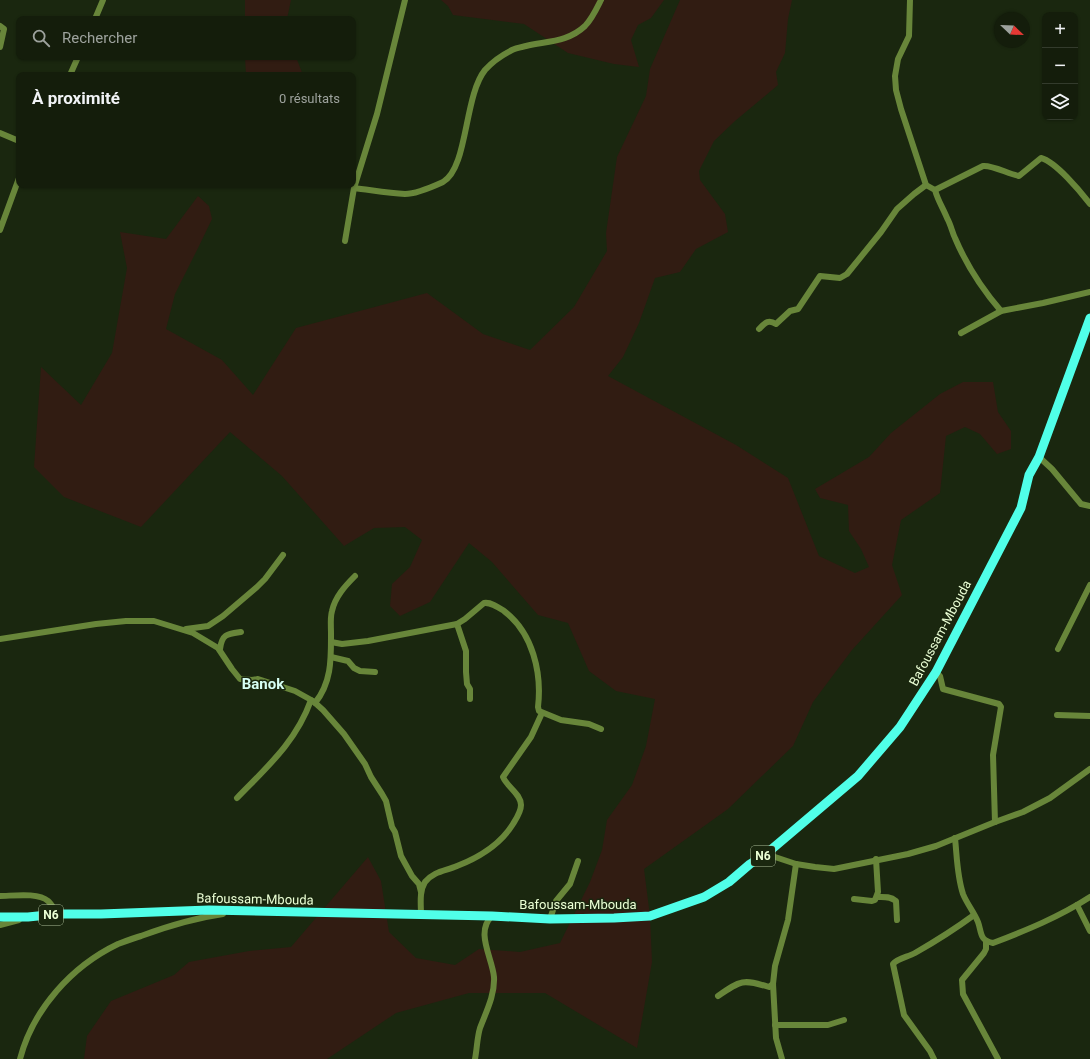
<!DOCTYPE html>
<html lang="fr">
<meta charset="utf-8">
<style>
:root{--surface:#141d0b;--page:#212a19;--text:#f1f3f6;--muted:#9da29d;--line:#333b2c}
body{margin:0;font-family:Roboto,sans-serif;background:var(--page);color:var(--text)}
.controls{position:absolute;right:12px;top:12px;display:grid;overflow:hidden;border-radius:8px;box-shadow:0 1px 3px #0004}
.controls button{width:36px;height:36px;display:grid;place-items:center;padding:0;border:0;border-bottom:1px solid var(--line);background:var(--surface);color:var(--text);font:20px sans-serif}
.compass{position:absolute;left:994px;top:12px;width:36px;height:36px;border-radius:50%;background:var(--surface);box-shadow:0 1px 3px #0004;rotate:113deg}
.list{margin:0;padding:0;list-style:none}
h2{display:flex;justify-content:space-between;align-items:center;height:52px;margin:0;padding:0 16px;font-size:17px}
h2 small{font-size:13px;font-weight:400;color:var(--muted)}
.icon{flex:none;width:22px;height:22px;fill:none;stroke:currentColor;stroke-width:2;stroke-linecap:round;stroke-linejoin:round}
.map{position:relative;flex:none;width:1090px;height:1059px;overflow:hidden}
.search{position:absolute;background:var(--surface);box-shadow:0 1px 3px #0004;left:16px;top:16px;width:340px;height:44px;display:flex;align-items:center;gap:10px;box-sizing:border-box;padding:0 14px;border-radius:8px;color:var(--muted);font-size:15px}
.panel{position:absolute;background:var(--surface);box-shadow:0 1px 3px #0004;left:16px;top:72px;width:340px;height:116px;border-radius:8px}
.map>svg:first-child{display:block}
.green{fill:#311c12}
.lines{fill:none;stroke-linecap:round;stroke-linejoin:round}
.minor{stroke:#68863a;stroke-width:6}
.highway{stroke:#50ffe9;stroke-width:9}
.labels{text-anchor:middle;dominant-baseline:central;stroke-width:3;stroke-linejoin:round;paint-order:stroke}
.shield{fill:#1a270f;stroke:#acbe9a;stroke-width:1}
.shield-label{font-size:12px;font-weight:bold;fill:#ebffd5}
.street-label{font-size:13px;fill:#ebffd5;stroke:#1a270f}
.quarter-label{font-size:15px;font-weight:bold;fill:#d7fff4;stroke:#1a270f}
</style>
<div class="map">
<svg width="1090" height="1059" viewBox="0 0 1090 1059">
<rect width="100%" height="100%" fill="#1a270f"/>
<!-- green -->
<g class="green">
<polygon points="245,0 291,0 287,19 245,19"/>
<polygon points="441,0 664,0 651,18 638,25 631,40 639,67 614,64 568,53 524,24 453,15 448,6"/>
<polygon points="680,0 792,0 788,19 785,53 776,72 778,85 735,121 714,141 699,171 700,180 725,214 728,232 696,249 680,272 655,278 639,323 623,357 608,376 736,445 788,478 819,556 855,573 869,567 861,549 849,531 848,505 820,498 815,489 869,457 891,433 940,394 963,382 993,382 998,412 1011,431 1011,449 997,454 980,434 965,427 946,436 940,493 901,520 892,565 902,595 852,650 813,702 793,746 728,809 644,869 650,916 652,962 637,1048 545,993 469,993 396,1013 327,1059 84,1059 87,1036 111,1001 174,975 189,962 249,951 291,947 368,857 381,881 389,932 416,958 455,965 479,949 520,952 560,943 590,882 602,850 607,820 632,785 646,746 655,699 616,691 589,671 568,623 538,615 492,562 469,543 430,602 400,616 390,606 392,584 410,567 422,540 405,527 374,528 344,546 282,476 230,432 141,527 64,497 34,467 41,367 81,405 112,353 127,268 120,232 166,239 198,196 209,206 212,219 200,244 175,294 166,329 222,360 253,395 296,328 427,293 483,334 530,350 574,307 607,251 606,233 617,157 646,96 650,69"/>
<polygon points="245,57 296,57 303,75 246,75"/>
</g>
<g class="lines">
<!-- minor -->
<g class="minor">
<path d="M 910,0 L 909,36 L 898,59 L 895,76 L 896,90 L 901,109 L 926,185 L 935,190 C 938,201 943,208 947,218 C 951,225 952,232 955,238 C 966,264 982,289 1001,311"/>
<polyline points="95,19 103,0"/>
<polyline points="0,26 4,29 0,47"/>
<polyline points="70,75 78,57"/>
<polyline points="0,133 19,141"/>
<path d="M 354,188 C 371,190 388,193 405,194 C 417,194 432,187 443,182 C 468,168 464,96 485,70 C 492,62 502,55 512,50 C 516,48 522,47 526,46 C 548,41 568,42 585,26 C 592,19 597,8 601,0"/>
<path d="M 935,190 L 983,166 C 993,165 1008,174 1019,176 L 1041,158 C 1056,162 1080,191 1090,204"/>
<polyline points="0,230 19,178"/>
<polyline points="345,241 354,188 377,114 405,0"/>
<path d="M 759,329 C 765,323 768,319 776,324 L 790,311 L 798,309 L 820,276 L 840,278 L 847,274 L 881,232 L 897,209 L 914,194 L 926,185"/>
<polyline points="961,333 1001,311 1043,303 1090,292"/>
<polyline points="1039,457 1052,469 1081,504 1090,506"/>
<polyline points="457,624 466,651 466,672 467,684 470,689 470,699"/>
<polyline points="186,629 208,626 223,616 257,587 265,579 283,555"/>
<polyline points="0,639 96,624 126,621 154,621 193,633 218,648 232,669 240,679 252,680 258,679 295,691 313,701 323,710 344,734 365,764 371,777 382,794 386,801 392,827 395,832 401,856 412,876 419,884 421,892"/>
<path d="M 331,642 L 342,644 L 368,641 L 457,624 L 465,619 L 484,603 C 491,602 498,607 504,611 C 533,633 542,673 538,707 L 539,711 L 561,720 L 589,724 L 601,729"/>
<path d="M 220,649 C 222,634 227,634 241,632"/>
<polyline points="1058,649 1090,585"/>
<polyline points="331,657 348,661 354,668 360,671 375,672"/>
<polyline points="936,672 940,676 943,689 999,704 1001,707 993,755 995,822"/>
<path d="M 315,703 C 332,682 331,658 331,633 C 331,626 330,618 332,611 C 335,597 345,586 355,576"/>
<polyline points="1057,715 1090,716"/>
<path d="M 237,798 C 267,767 296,742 311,700"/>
<path d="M 955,838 C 957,857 957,876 963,894 C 967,904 974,912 978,922 C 982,933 979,940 993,943 C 1027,930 1059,917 1090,897"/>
<polyline points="766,854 796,864 815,867 834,869 908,854 936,846 995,822 1023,812 1050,798 1090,769"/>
<path d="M 0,896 C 12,896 38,892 48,901 C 52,904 54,910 57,914"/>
<path d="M 877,897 C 883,897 890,896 896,901 L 897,920"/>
<polyline points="854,899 872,901 875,900 878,892 876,859"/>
<polyline points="1077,905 1090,931"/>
<path d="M 421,915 C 421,904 419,892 425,882 C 434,871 446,871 457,866 C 480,857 500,845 513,824 C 516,819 521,812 521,805 C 521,794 507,787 503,777 L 531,737 L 542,713"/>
<polyline points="550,919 556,901 570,884 578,861"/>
<polyline points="0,925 19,920"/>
<polyline points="986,941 986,949 984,953 962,980 963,994 998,1059"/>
<path d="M 718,996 C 741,980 743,979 769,987 L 773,984"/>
<polyline points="775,1025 828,1025 844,1020"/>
<path d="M 20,1059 C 33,1009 72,966 118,944 C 126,941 134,938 141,936 C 168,926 195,918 223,914"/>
<path d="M 475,1059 C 477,1049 477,1038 480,1028 C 486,1012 495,995 494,977 C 492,957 475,932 492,916"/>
<polyline points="782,1059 776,1038 773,984 775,966 788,920 796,864"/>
<path d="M 934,1059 L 930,1051 L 904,1015 L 893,964 C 898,958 908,957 915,953 C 936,941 955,929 974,915"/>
</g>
<!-- highway -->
<polyline class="highway" points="0,917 28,917 57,914 101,914 209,910 492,916 550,919 614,918 650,916 704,897 729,882 750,864 766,854 858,776 900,727 936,672 1021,508 1029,475 1039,457 1090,318"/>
</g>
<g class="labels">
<!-- shield labels -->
<g class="shield">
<rect x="751" y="846" width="24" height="20" rx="3"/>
<rect x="39" y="905" width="24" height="20" rx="3"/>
</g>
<g class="shield-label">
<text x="763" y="856">N6</text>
<text x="51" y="915">N6</text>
</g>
<!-- street labels -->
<g class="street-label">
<text transform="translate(940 633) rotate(-62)">Bafoussam-Mbouda</text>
<text transform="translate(255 899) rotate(1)">Bafoussam-Mbouda</text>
<text x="578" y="904">Bafoussam-Mbouda</text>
</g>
<!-- quarter labels -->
<g class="quarter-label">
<text x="263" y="684">Banok</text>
</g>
</g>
</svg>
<div class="controls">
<button>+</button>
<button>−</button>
<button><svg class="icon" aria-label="layers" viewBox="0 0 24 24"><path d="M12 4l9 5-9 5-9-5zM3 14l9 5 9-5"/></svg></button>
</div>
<svg class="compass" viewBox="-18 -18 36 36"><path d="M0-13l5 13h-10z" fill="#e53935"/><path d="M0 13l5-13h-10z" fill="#9da29d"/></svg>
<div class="search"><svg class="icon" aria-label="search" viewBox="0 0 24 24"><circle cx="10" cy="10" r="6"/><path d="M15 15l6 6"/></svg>Rechercher</div>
<section class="panel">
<h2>À proximité<small>0 résultats</small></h2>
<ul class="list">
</ul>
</section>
</div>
